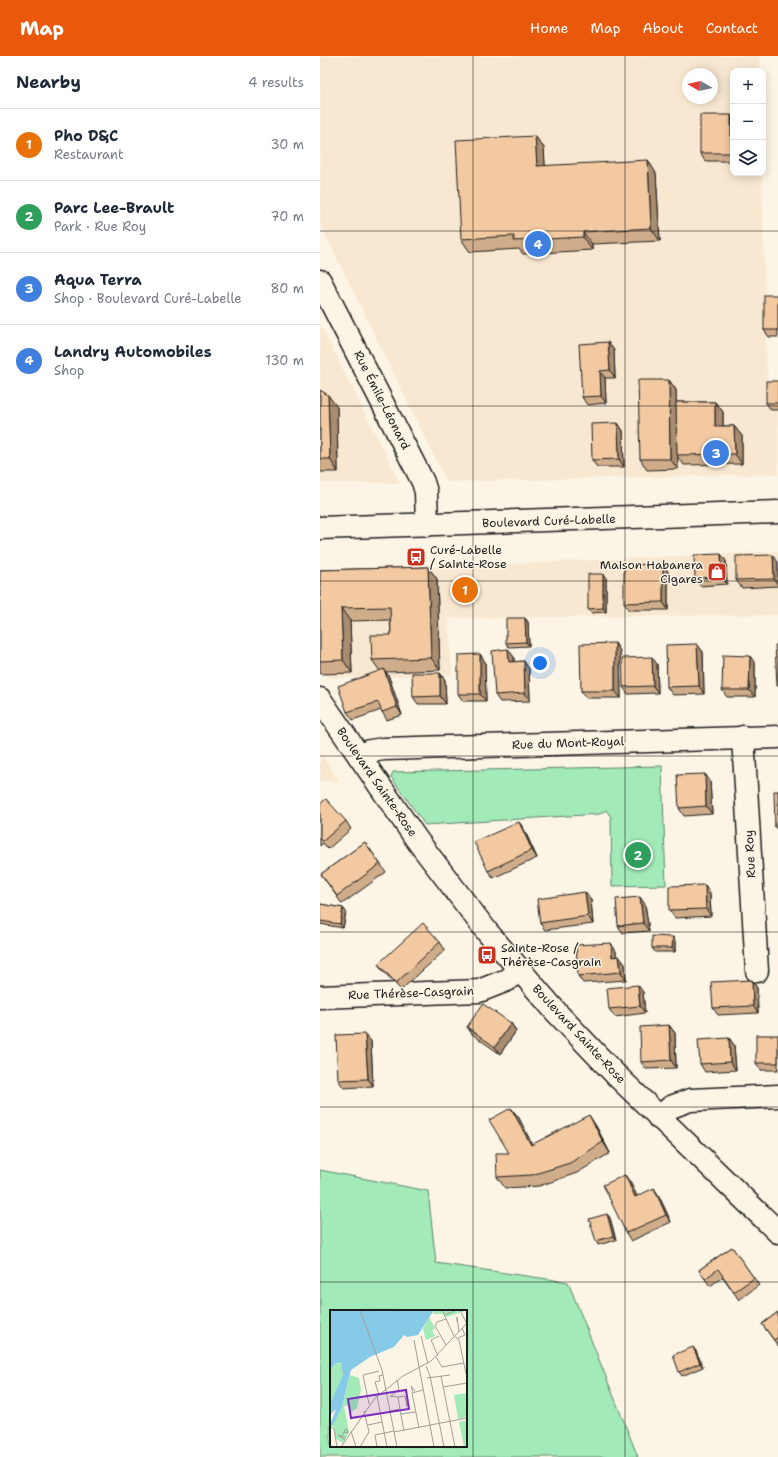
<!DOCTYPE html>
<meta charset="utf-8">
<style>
:root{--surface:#fff;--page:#f6f6f7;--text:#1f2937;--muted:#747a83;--line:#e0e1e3;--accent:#ea580c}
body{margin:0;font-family:"Shantell Sans",sans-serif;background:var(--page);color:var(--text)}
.controls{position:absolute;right:12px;top:12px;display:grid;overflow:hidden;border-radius:8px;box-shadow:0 2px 10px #0003}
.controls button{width:36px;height:36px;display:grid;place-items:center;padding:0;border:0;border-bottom:1px solid var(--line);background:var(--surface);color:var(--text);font:20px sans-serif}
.compass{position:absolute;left:362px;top:12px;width:36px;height:36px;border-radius:50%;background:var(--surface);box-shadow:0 2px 10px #0003;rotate:279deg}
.you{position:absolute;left:220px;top:607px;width:14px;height:14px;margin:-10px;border:3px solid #fff;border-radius:50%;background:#1a73e8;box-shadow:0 0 0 6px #1a73e833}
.badge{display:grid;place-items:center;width:26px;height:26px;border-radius:50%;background:var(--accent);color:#fff;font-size:13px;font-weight:700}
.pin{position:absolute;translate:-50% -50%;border:2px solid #fff;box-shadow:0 1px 4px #0006}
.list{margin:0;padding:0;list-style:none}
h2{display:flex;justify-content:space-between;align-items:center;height:52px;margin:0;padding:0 16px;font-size:17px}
h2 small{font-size:13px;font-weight:400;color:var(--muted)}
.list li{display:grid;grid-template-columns:26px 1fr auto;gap:12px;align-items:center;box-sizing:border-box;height:72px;padding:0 16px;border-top:1px solid var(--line)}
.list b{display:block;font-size:15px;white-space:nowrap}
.list p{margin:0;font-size:13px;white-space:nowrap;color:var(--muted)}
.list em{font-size:13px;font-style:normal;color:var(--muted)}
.icon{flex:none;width:22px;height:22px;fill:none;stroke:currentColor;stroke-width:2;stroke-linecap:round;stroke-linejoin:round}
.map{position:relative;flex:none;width:458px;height:1401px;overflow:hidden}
header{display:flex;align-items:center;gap:24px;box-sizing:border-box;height:56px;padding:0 20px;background:var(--accent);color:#fff}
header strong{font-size:19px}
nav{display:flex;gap:22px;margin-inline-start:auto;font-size:14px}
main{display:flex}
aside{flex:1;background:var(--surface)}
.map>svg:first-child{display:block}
.built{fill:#f9e8d1;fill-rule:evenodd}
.green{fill:#a2eab8;stroke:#5f836a;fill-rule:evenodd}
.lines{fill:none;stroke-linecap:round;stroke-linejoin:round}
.street-casing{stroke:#1c1c1c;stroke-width:25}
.secondary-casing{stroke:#1c1c1c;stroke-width:25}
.primary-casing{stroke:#1c1c1c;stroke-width:25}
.street{stroke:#fcf5e5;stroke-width:22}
.secondary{stroke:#fcf5e5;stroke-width:22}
.primary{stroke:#fcf5e5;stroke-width:22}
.wall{fill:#d0ad8a;stroke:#1c1c1c}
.shaded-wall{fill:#a98d71;stroke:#1c1c1c}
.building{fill:#f2c9a1;stroke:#1c1c1c}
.grid{fill:none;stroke:#1c1c1c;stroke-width:1;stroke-opacity:0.55}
.labels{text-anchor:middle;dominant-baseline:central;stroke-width:3;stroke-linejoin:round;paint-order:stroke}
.street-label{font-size:12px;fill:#1c1c1c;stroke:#fcf5e5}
.poi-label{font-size:12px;fill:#1c1c1c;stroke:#fcf5e5;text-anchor:start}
.inset-road{fill:none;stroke:#a29e95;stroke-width:1}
.view{fill:#7b2cbf;fill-opacity:0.15;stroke:#7b2cbf;stroke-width:2}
.inset-edge{fill:none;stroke:#1c1c1c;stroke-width:2}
</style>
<header>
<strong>Map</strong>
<nav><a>Home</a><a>Map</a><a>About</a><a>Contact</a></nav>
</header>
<main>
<aside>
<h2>Nearby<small>4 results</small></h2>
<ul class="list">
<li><span class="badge" style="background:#e8710a">1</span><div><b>Pho D&amp;C</b><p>Restaurant</p></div><em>30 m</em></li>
<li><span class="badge" style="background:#2e9e5b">2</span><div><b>Parc Lee-Brault</b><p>Park · Rue Roy</p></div><em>70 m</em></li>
<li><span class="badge" style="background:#3f7fe0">3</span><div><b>Aqua Terra</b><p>Shop · Boulevard Curé-Labelle</p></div><em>80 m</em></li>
<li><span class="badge" style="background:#3f7fe0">4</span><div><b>Landry Automobiles</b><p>Shop</p></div><em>130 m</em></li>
</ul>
</aside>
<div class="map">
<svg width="458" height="1401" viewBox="0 0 458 1401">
<rect width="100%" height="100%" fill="#fcf5e5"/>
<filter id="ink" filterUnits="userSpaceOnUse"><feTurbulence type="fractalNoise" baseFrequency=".025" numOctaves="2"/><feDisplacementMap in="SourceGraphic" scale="8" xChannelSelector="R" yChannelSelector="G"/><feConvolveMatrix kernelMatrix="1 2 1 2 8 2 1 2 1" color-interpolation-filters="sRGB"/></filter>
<g filter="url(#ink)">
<!-- built -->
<g class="built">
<path d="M 0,0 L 439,0 L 440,15 L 413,15 L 413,117 L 442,117 L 447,325 L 458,325 L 458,418 L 127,426 L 0,168 ZM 368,18 L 392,18 L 392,42 L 368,42 Z"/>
<polygon points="0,268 80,427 0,427"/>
<polygon points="458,495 458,559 128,562 132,619 8,622 0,612 0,517"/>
<polygon points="0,696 20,726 0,725"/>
</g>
<!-- green -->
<g class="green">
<polygon points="342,710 346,829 292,830 291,761 286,754 280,758 105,769 71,721 73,716"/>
<path d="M 0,1114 L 108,1135 L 116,1207 L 248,1226 L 318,1401 L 0,1401 ZM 11,1255 L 146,1255 L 146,1390 L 11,1390 Z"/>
</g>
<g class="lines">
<!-- street casing -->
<g class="street-casing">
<g id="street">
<polyline points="0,225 103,426 106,436 107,469"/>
<polyline points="423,681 437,915"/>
<polyline points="40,701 50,695 64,693 458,681"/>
<polyline points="0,941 159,935 187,924 200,913"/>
<polyline points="339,1062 351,1051 370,1044 458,1040"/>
</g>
</g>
<!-- secondary casing -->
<g class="secondary-casing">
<polyline id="secondary" points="0,643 97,784 168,877 237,957 295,1018 458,1176"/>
</g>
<!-- primary casing -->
<g class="primary-casing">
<polyline id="primary" points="0,472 458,456"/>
</g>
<!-- street -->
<use href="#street" class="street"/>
<!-- secondary -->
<use href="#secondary" class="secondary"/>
<!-- primary -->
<use href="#primary" class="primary"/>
</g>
<!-- wall -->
<g class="wall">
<polygon points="411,59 413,63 413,105 385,105 380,97"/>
<polygon points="215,80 224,92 225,110 336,117 340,185 272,188 272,194 203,198 199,193 150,196 141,183"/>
<polygon points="458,239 458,281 449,281 444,274"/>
<polygon points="294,294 295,322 285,322 286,347 267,349 262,341"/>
<polygon points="349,324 356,334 356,346 395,346 403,356 403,370 414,370 422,380 422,408 364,409 357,400 358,413 327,414 320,403"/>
<polygon points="458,325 458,354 451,354 446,347"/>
<polygon points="0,334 17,351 18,416 0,416"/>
<polygon points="298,367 303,375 304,411 277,411 272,404"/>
<polygon points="406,505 407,528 380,530 375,522"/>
<polygon points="458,506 458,530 422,532 416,524"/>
<polygon points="343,509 348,516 348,554 309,554 304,547"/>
<polygon points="108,511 117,523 120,614 66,616 69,621 82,659 67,664 62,656 61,654 33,664 27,656 60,615 52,604 71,579 70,564 30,565 32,617 0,618 0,514"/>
<polygon points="286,522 286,556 271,557 268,553"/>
<polygon points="205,562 208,566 209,590 189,591 186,587"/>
<polygon points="295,587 300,595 301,642 266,642 261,635"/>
<polygon points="377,588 383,596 384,638 353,639 347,631"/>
<polygon points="160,598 165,606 166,645 143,645 138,638"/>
<polygon points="194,601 194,606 204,605 209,613 210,645 180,646 175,639"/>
<polygon points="435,607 435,641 407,641 402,634"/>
<polygon points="337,608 338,637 308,638 303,631"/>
<polygon points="120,617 125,624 126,648 98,648 93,641"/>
<polygon points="385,718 390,725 392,758 364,760 359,752"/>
<polygon points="458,735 458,775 455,771"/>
<polygon points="0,748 26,765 31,773 8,793 3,787 0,790"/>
<polygon points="199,766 204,773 217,802 173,822 168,815"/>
<polygon points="45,786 66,816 22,848 1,818"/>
<polygon points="385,829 390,837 391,860 355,862 349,854"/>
<polygon points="271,844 273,868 225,874 220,867"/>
<polygon points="0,848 23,852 26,856 23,872 0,868"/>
<polygon points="325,848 329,875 303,877 298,870"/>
<polygon points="355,885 355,896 335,896 332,892"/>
<polygon points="120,886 125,894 81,934 63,915 58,908"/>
<polygon points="296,895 296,901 305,908 306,924 263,927 258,920"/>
<polygon points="432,924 437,932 438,957 398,959 393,952"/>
<polygon points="323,936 325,957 295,961 289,953"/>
<polygon points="191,967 196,975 180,998 152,978 147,971"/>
<polygon points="349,969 355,977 356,1012 326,1013 321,1006"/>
<polygon points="458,979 458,1014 441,1014 436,1007"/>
<polygon points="409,982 414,989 416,1014 385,1016 380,1008"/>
<polygon points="51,985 53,1030 24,1032 18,1024"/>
<polygon points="191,1052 199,1062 212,1089 276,1070 290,1097 257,1117 219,1130 185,1132 177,1121 189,1097"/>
<polygon points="310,1126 317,1140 339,1140 351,1166 311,1185 306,1177"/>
<polygon points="287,1158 290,1162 296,1184 278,1189 276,1185"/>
<polygon points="412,1191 439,1229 419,1244 403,1221 390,1230 379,1214"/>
<polygon points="458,1256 458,1290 442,1268"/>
<polygon points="376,1295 383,1311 362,1320 359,1316"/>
</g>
<!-- shaded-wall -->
<g class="shaded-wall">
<polygon points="411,59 413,63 413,100 411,97"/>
<polygon points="215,80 224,92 226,123 217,110"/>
<polygon points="328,104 336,117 340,185 331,172"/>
<polygon points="263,176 272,188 272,194 263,181"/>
<polygon points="288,286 294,294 295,322 290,314"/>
<polygon points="280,315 285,322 286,347 281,340"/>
<polygon points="349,324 356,334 358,413 350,403"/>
<polygon points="8,339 17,351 18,416 10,403"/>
<polygon points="395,346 403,356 403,380 395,370"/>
<polygon points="298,367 303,375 304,411 299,403"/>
<polygon points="414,370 422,380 422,408 415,398"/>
<polygon points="401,498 406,505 407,528 402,521"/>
<polygon points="453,499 458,506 458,529 454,523"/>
<polygon points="343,509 348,516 348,554 343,546"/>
<polygon points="108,511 117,523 120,614 111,602"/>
<polygon points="283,518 286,522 286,556 283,552"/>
<polygon points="21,552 30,565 32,617 23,604"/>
<polygon points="205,562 208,566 209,590 206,586"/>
<polygon points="295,587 300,595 301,642 295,635"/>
<polygon points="377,588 383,596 384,638 379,630"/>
<polygon points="188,593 194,601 194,613 189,606"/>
<polygon points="160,598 165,606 166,645 160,638"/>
<polygon points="430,600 435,607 435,641 429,634"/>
<polygon points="332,601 337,608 338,637 333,630"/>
<polygon points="204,605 209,613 210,645 205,637"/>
<polygon points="64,613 69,621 82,659 77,651"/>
<polygon points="120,617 125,624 126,648 120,640"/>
<polygon points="385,718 390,725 392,758 386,750"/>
<polygon points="199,766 204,773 217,802 212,794"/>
<polygon points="385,829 390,837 391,860 386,853"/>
<polygon points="265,836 271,844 273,868 268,860"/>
<polygon points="320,841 325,848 329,875 323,867"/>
<polygon points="23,852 26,856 23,872 20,868"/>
<polygon points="353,881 355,885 355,896 352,892"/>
<polygon points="291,887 296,895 297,909 292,901"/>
<polygon points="299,900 305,908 306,924 301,916"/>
<polygon points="432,924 437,932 438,957 433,950"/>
<polygon points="318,929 323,936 325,957 320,950"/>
<polygon points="191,967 196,975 180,998 175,991"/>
<polygon points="349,969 355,977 356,1012 351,1004"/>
<polygon points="45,978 51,985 53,1030 48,1023"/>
<polygon points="409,982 414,989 416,1014 410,1006"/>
<polygon points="191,1052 199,1062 218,1100 211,1089"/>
<polygon points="269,1059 276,1070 290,1097 283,1086"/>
<polygon points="305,1119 310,1126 321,1148 315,1141"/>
<polygon points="334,1132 339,1140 351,1166 346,1159"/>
<polygon points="287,1158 290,1162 296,1184 293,1180"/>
<polygon points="373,1291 376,1295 383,1311 380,1307"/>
</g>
<!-- building -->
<g class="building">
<rect x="380" y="59" width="31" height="38"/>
<polygon points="215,80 217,110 328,104 331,172 263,176 263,181 194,185 194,180 141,183 136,84"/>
<rect x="444" y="239" width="14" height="35"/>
<polygon points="288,286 290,314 280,315 281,340 262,341 259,288"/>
<polygon points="318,324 349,324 350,403 320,403"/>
<rect x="446" y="325" width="12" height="22"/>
<polygon points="0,334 8,339 10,403 0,403"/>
<polygon points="356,346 395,346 395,370 414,370 415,398 357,399"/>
<polygon points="298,367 299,403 272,404 271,368"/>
<polygon points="401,498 402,521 375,522 374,499"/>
<polygon points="453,499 454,523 416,524 416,500"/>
<polygon points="304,508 343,509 343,546 304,547"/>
<polygon points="108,511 111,602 52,604 51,579 71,579 70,551 21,552 23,604 0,605 0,514"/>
<polygon points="268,518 283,518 283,552 268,553"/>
<polygon points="186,562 205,562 206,586 186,587"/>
<polygon points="295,587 295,635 261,635 260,588"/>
<polygon points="377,588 379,630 347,631 346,589"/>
<polygon points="455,589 458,589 458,630 457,630"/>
<polygon points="188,593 189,606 204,605 205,637 175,639 172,595"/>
<polygon points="160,598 160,638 138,638 138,599"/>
<polygon points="403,599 430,600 429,634 402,634"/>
<polygon points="332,601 333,630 303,631 302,602"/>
<polygon points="64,613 77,651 62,656 58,646 27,656 18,630"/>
<polygon points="92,617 120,617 120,640 93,641"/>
<polygon points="385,718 386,750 359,752 357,719"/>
<polygon points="454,735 458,735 458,771 455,771"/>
<polygon points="6,743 26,765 3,785 0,782 0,748"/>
<polygon points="199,766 212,794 168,815 154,786"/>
<polygon points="45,786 60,808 17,840 1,818"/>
<polygon points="385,829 386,853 349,854 349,830"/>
<polygon points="265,836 268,860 220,867 217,843"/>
<polygon points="320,841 323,867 298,870 296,843"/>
<polygon points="0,848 23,852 20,868 0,865"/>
<polygon points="103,867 120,886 76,927 58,908"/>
<polygon points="332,880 353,881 352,892 332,892"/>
<polygon points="291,887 292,901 299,900 301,916 258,920 256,889"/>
<polygon points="432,924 433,950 393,952 391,926"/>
<polygon points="318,929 320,950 289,953 287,932"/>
<polygon points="163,948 191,967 175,991 147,971"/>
<polygon points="349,969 351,1004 321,1006 320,971"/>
<polygon points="45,978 48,1023 18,1024 16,979"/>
<rect x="436" y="979" width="22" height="28"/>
<polygon points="409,982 410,1006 380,1008 378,984"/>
<polygon points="191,1052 211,1089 269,1059 283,1086 250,1107 212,1119 177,1121 176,1097 189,1097 169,1064"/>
<polygon points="305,1119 315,1141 334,1132 346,1159 306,1177 283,1129"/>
<polygon points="287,1158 293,1180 276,1185 269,1163"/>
<polygon points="412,1191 434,1222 414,1236 398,1213 385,1223 379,1214"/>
<polygon points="458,1256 458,1281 454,1284 442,1268"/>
<polygon points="373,1291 380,1307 359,1316 353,1299"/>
</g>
</g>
<!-- grid -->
<path class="grid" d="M 153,0 L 153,1401M 305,0 L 305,1401M 0,175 L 458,175M 0,350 L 458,350M 0,525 L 458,525M 0,700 L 458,700M 0,876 L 458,876M 0,1051 L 458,1051M 0,1226 L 458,1226"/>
<!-- icons -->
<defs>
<g id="bus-square" transform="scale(1)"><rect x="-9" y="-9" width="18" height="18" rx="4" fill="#c8321e" stroke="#fcf5e5"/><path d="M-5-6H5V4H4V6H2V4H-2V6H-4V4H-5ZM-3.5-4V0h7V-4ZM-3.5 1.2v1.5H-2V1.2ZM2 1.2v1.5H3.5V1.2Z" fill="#fff"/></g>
<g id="shop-square" transform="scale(1)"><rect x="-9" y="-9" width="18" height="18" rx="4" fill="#c8321e" stroke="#fcf5e5"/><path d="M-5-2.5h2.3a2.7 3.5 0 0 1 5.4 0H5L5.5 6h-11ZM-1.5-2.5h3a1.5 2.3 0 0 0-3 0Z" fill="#fff"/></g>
</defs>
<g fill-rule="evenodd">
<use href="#bus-square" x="96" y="501"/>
<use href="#shop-square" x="397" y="516"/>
<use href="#bus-square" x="167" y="899"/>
</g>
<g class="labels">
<!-- street labels -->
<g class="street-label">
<text transform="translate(62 344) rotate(63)">Rue Émile-Léonard</text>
<text transform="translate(229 465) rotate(-2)">Boulevard Curé-Labelle</text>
<text transform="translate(248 687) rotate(-2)">Rue du Mont-Royal</text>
<text transform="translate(57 726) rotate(55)">Boulevard Sainte-Rose</text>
<text transform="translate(430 798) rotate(-93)">Rue Roy</text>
<text transform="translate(91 937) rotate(-2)">Rue Thérèse-Casgrain</text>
<text transform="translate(259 978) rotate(47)">Boulevard Sainte-Rose</text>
</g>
<!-- poi labels -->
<g class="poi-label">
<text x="110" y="494">Curé-Labelle<tspan x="110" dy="14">/ Sainte-Rose</tspan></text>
<text x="383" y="509" text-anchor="end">Maison Habanera<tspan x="383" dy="14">Cigares</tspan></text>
<text x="181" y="892">Sainte-Rose /<tspan x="181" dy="14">Thérèse-Casgrain</tspan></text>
</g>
</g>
<!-- overview -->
<g transform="translate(10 1254)">
<rect width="137" height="137" fill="#fcf5e5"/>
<path d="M 103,0 L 135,0 L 135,1 L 116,7 L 114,4 L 103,4 ZM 99,7 L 105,19 L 102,20 L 105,26 L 96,30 L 93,19 ZM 6,53 L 12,54 L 13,64 L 0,94 L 0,60 ZM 20,65 L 29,68 L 31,80 L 27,98 L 20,103 L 18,96 L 14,96 L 19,122 L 13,133 L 6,129 L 3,116 L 0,116 L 12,97 ZM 137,83 L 137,107 L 128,109 L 124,85 ZM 137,110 L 137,137 L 134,137 L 129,112 Z" fill="#a2eab8"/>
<path d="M 0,0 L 104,0 L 88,25 L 77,27 L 74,25 L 64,37 L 40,47 L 21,60 L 12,97 L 3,115 L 0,115 L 6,99 L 0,105 L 0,94 L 13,64 L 11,53 L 6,53 L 0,60 Z" fill="#87cae8"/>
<path class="inset-road" d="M 30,0 L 52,60 L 67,137M 112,0 L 124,26 L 129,30 L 137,68M 130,0 L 137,14M 114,5 L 127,0M 116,9 L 107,12 L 105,16 L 116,35M 127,12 L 127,7 L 129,22M 91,26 L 98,54M 128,28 L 135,25 L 132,18M 84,30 L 104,137M 108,46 L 101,30 L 109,26M 106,47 L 112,57 L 134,53M 96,56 L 100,66 L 114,137M 111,66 L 125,137M 97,68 L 120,65M 113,77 L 137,73M 83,82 L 81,76 L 85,81M 49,85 L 45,72 L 50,71 L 49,66 L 53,65M 47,86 L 57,137M 60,86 L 68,87 L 70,99 L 60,101M 60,87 L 69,79 L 67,70M 68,87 L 75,86 L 77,97M 39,94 L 33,65 L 49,61M 70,100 L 74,121M 71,104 L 85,102M 38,115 L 52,112M 0,116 L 4,119 L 7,137M 89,118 L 82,83 L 93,80M 21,121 L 26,137M 64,122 L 137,108M 12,126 L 15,120 L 17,119 L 18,123 L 14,122M 15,130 L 8,125 L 16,128M 11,137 L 45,88 L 73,66 L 101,51 L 137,13M 30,137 L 39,122 L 34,101M 47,137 L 45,125 L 64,121"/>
<path class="view" d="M 76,80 L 79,99 L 21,108 L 18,89 Z"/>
<rect width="137" height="137" class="inset-edge"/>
</g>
</svg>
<div class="controls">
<button>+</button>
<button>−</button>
<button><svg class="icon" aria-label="layers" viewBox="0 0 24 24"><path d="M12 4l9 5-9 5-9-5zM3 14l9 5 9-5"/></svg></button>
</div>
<svg class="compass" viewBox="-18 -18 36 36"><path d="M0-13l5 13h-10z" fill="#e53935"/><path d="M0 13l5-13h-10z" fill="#747a83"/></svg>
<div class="you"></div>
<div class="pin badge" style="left:145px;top:534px;background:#e8710a">1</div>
<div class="pin badge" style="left:318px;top:799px;background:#2e9e5b">2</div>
<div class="pin badge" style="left:396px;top:397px;background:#3f7fe0">3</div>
<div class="pin badge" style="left:218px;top:188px;background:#3f7fe0">4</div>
</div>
</main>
